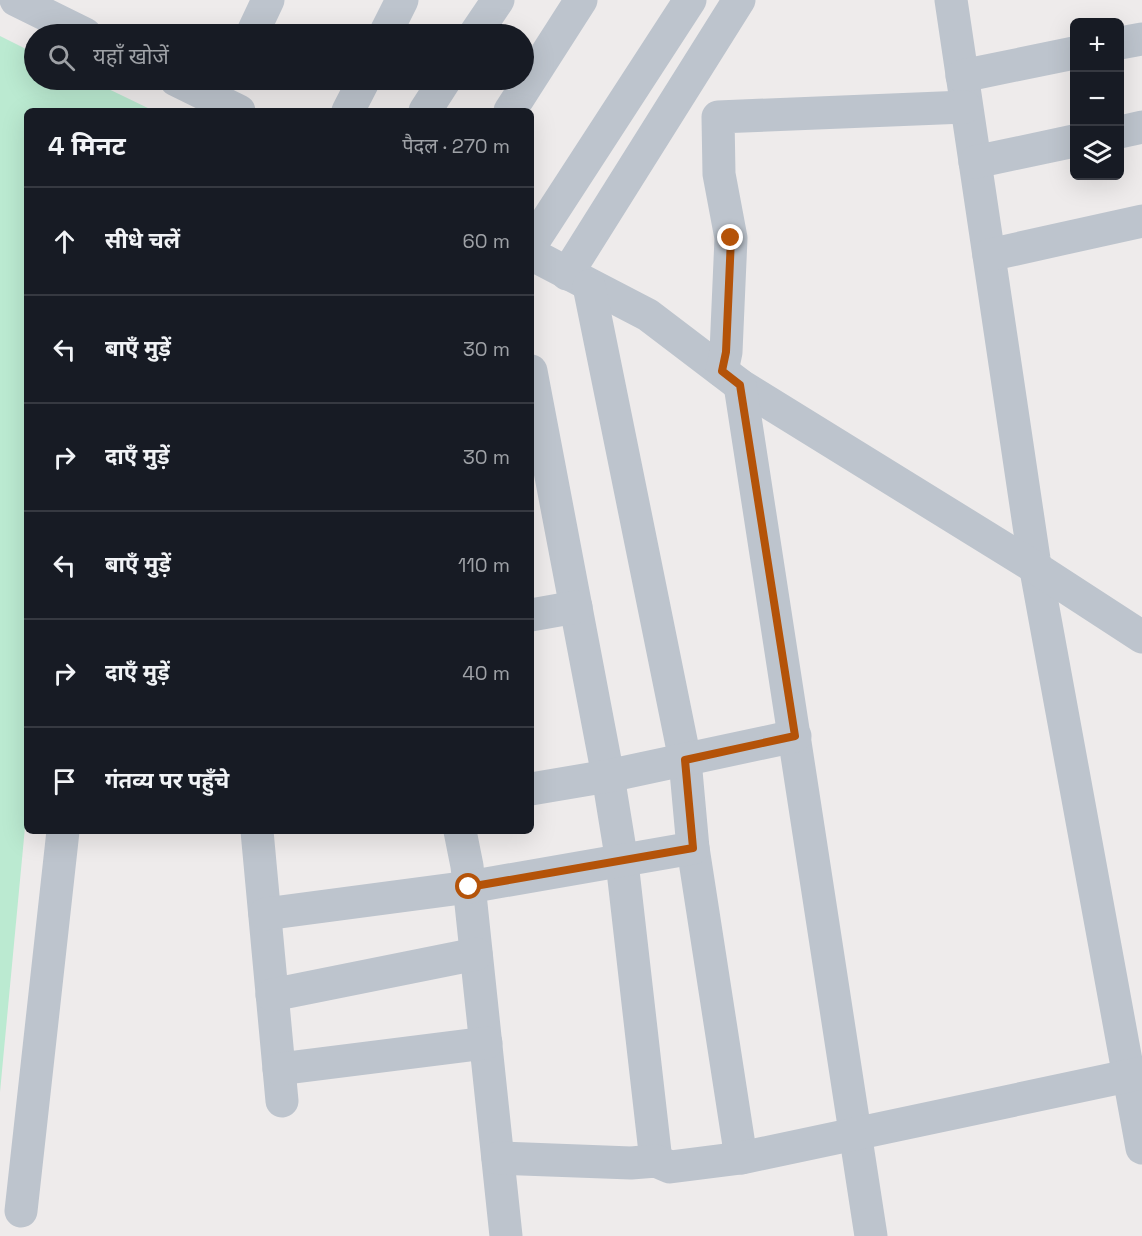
<!DOCTYPE html>
<html lang="hi">
<meta charset="utf-8">
<style>
:root{--surface:#171b24;--page:#20242c;--text:#f1f3f6;--muted:#9ea1a6;--line:#363941}
body{margin:0;font-family:"Space Grotesk","Noto Sans Devanagari",sans-serif;background:var(--page);color:var(--text)}
.controls{position:absolute;right:18px;top:18px;display:grid;overflow:hidden;border-radius:9px;box-shadow:0 6px 24px #0002}
.controls button{width:54px;height:54px;display:grid;place-items:center;padding:0;border:0;border-bottom:2px solid var(--line);background:var(--surface);color:var(--text);font:30px sans-serif}
.stop{position:absolute;width:18px;height:18px;margin:-14px;border:4px solid #b45309;border-radius:50%;background:#fff}
.stop.end{background:#b45309;border-color:#fff;box-shadow:0 2px 6px #0008}
.list{margin:0;padding:0;list-style:none}
h2{display:flex;justify-content:space-between;align-items:center;height:78px;margin:0;padding:0 24px;font-size:26px}
h2 small{font-size:20px;font-weight:400;color:var(--muted)}
.list li{display:grid;grid-template-columns:39px 1fr auto;gap:18px;align-items:center;box-sizing:border-box;height:108px;padding:0 24px;border-top:2px solid var(--line)}
.list b{display:block;font-size:22px;white-space:nowrap}
.list em{font-size:20px;font-style:normal;color:var(--muted)}
.icon{flex:none;width:33px;height:33px;fill:none;stroke:currentColor;stroke-width:2;stroke-linecap:round;stroke-linejoin:round}
.map{position:relative;flex:none;width:1142px;height:1236px;overflow:hidden}
.search{position:absolute;background:var(--surface);box-shadow:0 6px 24px #0002;left:24px;top:24px;width:510px;height:66px;display:flex;align-items:center;gap:15px;box-sizing:border-box;padding:0 21px;border-radius:33px;color:var(--muted);font-size:22px}
.panel{position:absolute;background:var(--surface);box-shadow:0 6px 24px #0002;left:24px;top:108px;width:510px;height:726px;border-radius:9px}
.map>svg:first-child{display:block}
.green{fill:#bbead1}
.lines{fill:none;stroke-linecap:round;stroke-linejoin:round}
.minor{stroke:#bdc4cd;stroke-width:33}
.route{stroke:#b45309;stroke-width:8}
</style>
<div class="map">
<svg width="1142" height="1236" viewBox="0 0 1142 1236">
<rect width="100%" height="100%" fill="#eeebeb"/>
<!-- green -->
<polygon class="green" points="0,36 34,53 34,80 90,80 154,111 27,111 27,806 0,1092"/>
<g class="lines">
<!-- minor -->
<g class="minor">
<polyline points="16,0 85,34"/>
<polyline points="951,0 1034,559 1142,1148"/>
<polyline points="252,34 268,0"/>
<polyline points="385,34 402,0"/>
<polyline points="475,34 498,0"/>
<polyline points="1120,43 1142,39"/>
<polyline points="962,76 1074,53"/>
<polyline points="176,80 239,111"/>
<polyline points="348,111 364,80"/>
<polyline points="425,111 445,80"/>
<polyline points="510,111 581,0"/>
<polyline points="1120,132 1142,127"/>
<polyline points="975,162 1074,141"/>
<polyline points="531,245 690,0"/>
<polyline points="531,254 648,315 740,385 1036,568 1142,637"/>
<polyline points="989,255 1142,221"/>
<polyline points="567,274 739,0"/>
<polyline points="589,286 685,760 693,848 741,1158"/>
<polyline points="531,371 608,776 622,862 656,1161"/>
<polyline points="722,371 726,352 731,238 719,174 718,117 965,107"/>
<polyline points="740,385 871,1236"/>
<polyline points="531,615 576,607"/>
<polyline points="531,789 608,776 795,736"/>
<polyline points="257,831 282,1101"/>
<polyline points="460,831 467,866 506,1236"/>
<polyline points="265,914 469,887 693,848"/>
<polyline points="272,995 476,954"/>
<polyline points="279,1069 486,1043"/>
<polyline points="498,1158 631,1163 656,1161 670,1167 741,1158 1142,1073"/>
<polyline points="21,1211 63,831"/>
</g>
</g>
<g class="lines">
<!-- route -->
<polyline class="route" points="469,887 693,848 685,760 795,736 740,385 722,371 726,352 731,238"/>
</g>
</svg>
<div class="controls">
<button>+</button>
<button>−</button>
<button><svg class="icon" aria-label="layers" viewBox="0 0 24 24"><path d="M12 4l9 5-9 5-9-5zM3 14l9 5 9-5"/></svg></button>
</div>
<div class="stop" style="left:469px;top:887px"></div>
<div class="stop end" style="left:731px;top:238px"></div>
<div class="search"><svg class="icon" aria-label="search" viewBox="0 0 24 24"><circle cx="10" cy="10" r="6"/><path d="M15 15l6 6"/></svg>यहाँ खोजें</div>
<section class="panel">
<h2>4 मिनट<small>पैदल · 270 m</small></h2>
<ul class="list">
<li><svg class="icon" aria-label="ahead" viewBox="0 0 24 24"><path d="M12 20V5M6 11l6-6 6 6"/></svg><div><b>सीधे चलें</b></div><em>60 m</em></li>
<li><svg class="icon" aria-label="left" viewBox="0 0 24 24"><path d="M17 20v-9H6M10 6l-5 5 5 5"/></svg><div><b>बाएँ मुड़ें</b></div><em>30 m</em></li>
<li><svg class="icon" aria-label="right" viewBox="0 0 24 24"><path d="M7 20v-9h11M14 6l5 5-5 5"/></svg><div><b>दाएँ मुड़ें</b></div><em>30 m</em></li>
<li><svg class="icon" aria-label="left" viewBox="0 0 24 24"><path d="M17 20v-9H6M10 6l-5 5 5 5"/></svg><div><b>बाएँ मुड़ें</b></div><em>110 m</em></li>
<li><svg class="icon" aria-label="right" viewBox="0 0 24 24"><path d="M7 20v-9h11M14 6l5 5-5 5"/></svg><div><b>दाएँ मुड़ें</b></div><em>40 m</em></li>
<li><svg class="icon" aria-label="arrive" viewBox="0 0 24 24"><path d="M6 21V4h12l-3 4 3 4H6"/></svg><div><b>गंतव्य पर पहुँचे</b></div></li>
</ul>
</section>
</div>
